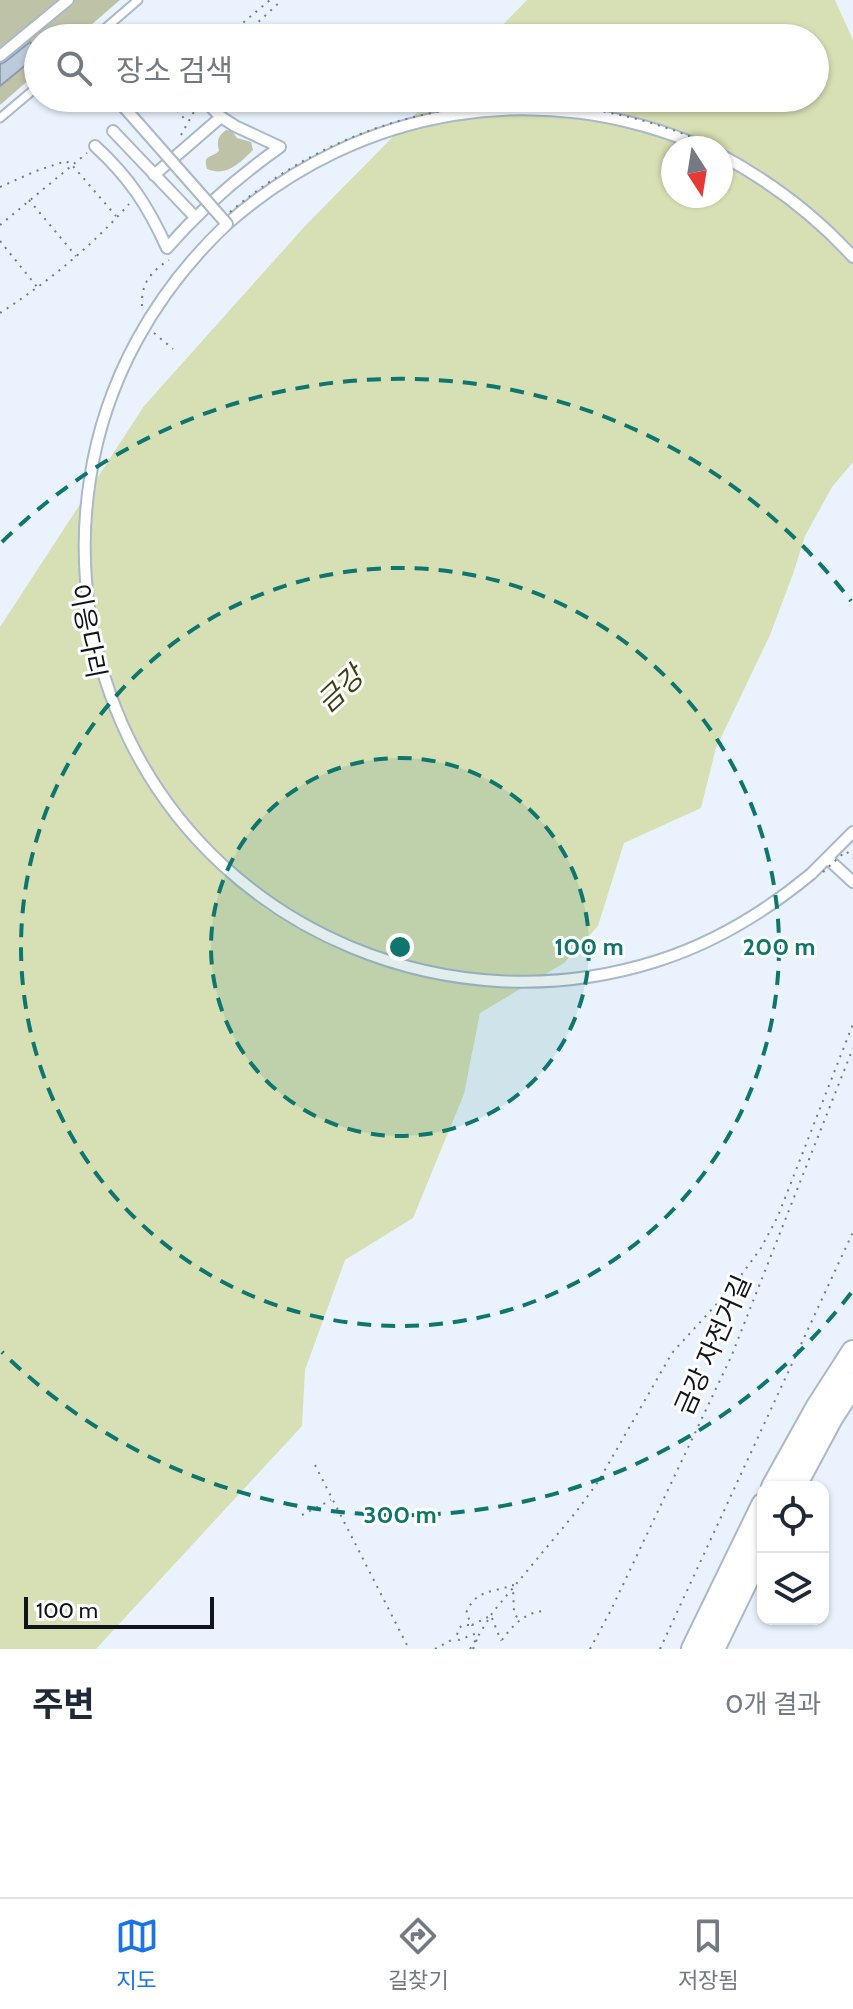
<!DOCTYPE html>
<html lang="ko">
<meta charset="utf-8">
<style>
:root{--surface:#fff;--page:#f2f2f3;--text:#1f2937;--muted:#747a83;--line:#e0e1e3;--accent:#1a73e8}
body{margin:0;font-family:Cabin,"Noto Sans KR",sans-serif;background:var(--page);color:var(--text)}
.controls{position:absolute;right:24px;bottom:24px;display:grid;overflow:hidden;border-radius:16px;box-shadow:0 2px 6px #0004}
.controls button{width:72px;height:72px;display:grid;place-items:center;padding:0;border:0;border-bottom:2px solid var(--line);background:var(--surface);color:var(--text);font:40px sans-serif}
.compass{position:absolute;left:661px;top:136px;width:72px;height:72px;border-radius:50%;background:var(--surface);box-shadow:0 2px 6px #0004;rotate:168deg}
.scale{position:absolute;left:24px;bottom:20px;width:190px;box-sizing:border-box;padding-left:8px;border:4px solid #10151b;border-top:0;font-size:22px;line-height:28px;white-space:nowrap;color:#10151b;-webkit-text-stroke:6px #fff;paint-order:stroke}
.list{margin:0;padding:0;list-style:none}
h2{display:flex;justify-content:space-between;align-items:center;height:104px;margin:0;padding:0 32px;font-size:34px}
h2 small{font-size:26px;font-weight:400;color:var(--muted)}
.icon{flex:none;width:44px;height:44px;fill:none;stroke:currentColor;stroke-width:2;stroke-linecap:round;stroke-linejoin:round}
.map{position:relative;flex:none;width:853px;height:1649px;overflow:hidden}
.search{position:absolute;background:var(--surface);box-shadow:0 2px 6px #0004;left:24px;right:24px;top:24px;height:88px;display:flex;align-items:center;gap:20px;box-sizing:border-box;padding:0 28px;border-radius:44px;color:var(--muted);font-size:30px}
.sheet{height:248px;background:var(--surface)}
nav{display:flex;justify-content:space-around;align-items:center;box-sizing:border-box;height:112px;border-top:2px solid var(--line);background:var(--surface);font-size:22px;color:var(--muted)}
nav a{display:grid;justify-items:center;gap:4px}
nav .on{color:var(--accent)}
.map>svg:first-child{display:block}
.green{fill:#bec3a8}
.water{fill:#d7dfb4;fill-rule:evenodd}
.building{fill:#bccbdc;stroke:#8e9cac;stroke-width:2}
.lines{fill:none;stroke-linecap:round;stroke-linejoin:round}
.service-casing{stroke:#aab8c9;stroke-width:11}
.pedestrian-casing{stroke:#aab8c9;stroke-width:14}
.primary-casing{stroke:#aab8c9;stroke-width:26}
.path{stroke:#747b83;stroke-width:2;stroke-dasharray:2 6;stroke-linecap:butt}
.service{stroke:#fff;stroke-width:7}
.pedestrian{stroke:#fff;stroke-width:10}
.primary{stroke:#fff;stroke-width:22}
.pedestrian-bridge-casing{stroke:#aab8c9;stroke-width:14;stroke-linecap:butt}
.path-bridge{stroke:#747b83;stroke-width:2;stroke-dasharray:2 6;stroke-linecap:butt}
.pedestrian-bridge{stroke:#fff;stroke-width:10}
.ring{fill:none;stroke:#0f766e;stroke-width:4;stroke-dasharray:14 10}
.labels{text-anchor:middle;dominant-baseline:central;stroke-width:6;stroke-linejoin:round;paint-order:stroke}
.street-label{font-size:26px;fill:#10151b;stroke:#fff}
.water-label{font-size:28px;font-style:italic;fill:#3c4210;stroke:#fff}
.centre{fill:#0f766e;stroke:#fff;stroke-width:4}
.ring-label{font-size:24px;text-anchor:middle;font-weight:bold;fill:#0f766e;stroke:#fff;stroke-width:6;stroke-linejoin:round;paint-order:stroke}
</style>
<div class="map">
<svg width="853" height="1649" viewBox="0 0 853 1649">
<rect width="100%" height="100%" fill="#eaf3fd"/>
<!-- green -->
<g class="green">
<polygon points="0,0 120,0 76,38 38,38 38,72 0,105"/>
<path d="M 226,130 L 232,131 L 237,138 L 251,142 L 253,150 C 239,164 226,177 207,169 C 203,154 210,159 219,151 C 217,141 217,137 226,130 Z"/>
</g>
<!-- water -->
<path class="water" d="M 527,0 L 835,0 L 853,40 L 853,462 L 832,487 L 805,536 L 793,574 L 770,635 L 716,748 L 701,808 L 624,843 L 598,926 L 564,963 L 480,1013 L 464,1094 L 413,1218 L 345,1260 L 305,1370 L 302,1426 L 96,1649 L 0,1649 L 0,627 L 144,406 L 305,226 L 431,98 L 815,98 L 815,38 L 490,38 ZM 673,148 L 721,148 L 721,196 L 673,196 Z"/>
<!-- building -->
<polygon class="building" points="30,42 38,51 38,55 0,86 0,64 5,62"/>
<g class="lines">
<!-- service casing -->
<g class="service-casing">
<g id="service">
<polyline points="94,38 138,0"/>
<polyline points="0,118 38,86"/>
</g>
</g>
<!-- pedestrian casing -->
<g class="pedestrian-casing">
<g id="pedestrian">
<polyline points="0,56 68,0"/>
<polyline points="113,131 195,217"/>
<path d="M 95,146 C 129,177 148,206 167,248 C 200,210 239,176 280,147 L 235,126 L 221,117 L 202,98"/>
<path d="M 721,155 C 771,182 815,215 853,257"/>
<polyline points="154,175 221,117"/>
<path d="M 227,224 C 361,106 541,76 705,148"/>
<polyline points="828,859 853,882"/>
<polyline points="811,874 853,832"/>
</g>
</g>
<!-- primary casing -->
<g class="primary-casing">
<g id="primary">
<polyline points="773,1487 817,1408 853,1352"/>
<polyline points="794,1487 831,1418 853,1384"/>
<polyline points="693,1649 763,1505"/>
<polyline points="713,1649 763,1546"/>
</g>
</g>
<!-- path -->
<g class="path">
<polyline points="225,38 270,0"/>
<polyline points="241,38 282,0"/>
<polyline points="167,98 187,122"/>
<polyline points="141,107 152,98"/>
<polyline points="181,135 195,110"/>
<polyline points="0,187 36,171 66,161 72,165 116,216"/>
<polyline points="29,200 76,256"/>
<polyline points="0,225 87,153"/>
<polyline points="0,241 38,288"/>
<path d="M 142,306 C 141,284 150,272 169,260"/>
<path d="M 0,313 C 48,282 91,247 129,204"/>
<polyline points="154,333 173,349"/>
<polyline points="847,852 853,858"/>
<polyline points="315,1465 409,1649"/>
<polyline points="302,1515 331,1500"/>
<path d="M 488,1617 L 472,1625 L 466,1613 C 476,1589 492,1593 513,1585 L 514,1613 L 519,1620"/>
<polyline points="492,1618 501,1641"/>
<polyline points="469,1625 463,1625 459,1628 456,1638 459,1640 477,1633"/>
<path d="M 502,1640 C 512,1626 525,1612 544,1611"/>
<polyline points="435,1649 455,1638"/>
<polyline points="470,1649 493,1612 576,1512 598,1482 672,1353 734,1285 761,1248 778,1216 853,1024"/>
<polyline points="473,1649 477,1639"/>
<polyline points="590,1649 611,1610 731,1357 853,1048"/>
<polyline points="660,1649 853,1232"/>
</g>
<!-- service -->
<use href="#service" class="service"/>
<!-- pedestrian -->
<use href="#pedestrian" class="pedestrian"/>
<!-- primary -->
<use href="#primary" class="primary"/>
<!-- pedestrian-bridge casing -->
<g class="pedestrian-bridge-casing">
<path id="pedestrian-bridge" d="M 116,98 L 227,224 C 155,292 105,380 90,479 C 76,568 90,658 129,739 C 224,934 452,1026 657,961 C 714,943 765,912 811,874"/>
</g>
<!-- path-bridge -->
<g class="path-bridge">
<path d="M 230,212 C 368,95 553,72 717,148"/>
<polyline points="823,872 846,851"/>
</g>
<!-- pedestrian-bridge -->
<use href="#pedestrian-bridge" class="pedestrian-bridge"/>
</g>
<!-- distance rings -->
<circle cx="400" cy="947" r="189" fill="#0f766e" fill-opacity=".12"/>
<g class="ring">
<circle cx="400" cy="947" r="189"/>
<circle cx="400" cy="947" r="379"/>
<path d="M851 1293A568 568 0 0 1 2 1352M2 542A568 568 0 0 1 851 601"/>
</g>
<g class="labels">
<!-- street labels -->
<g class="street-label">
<text transform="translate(88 631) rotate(79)">이응다리</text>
<text transform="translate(713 1345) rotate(-66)">금강 자전거길</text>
</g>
<!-- water labels -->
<g class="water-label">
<text transform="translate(340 689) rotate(-43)">금강</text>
</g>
</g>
<circle cx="400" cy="947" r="12" class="centre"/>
<g class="ring-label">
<text x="589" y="955">100 m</text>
<text x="779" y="955">200 m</text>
<text x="400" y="1523">300 m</text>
</g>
</svg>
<div class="controls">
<button><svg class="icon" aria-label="locate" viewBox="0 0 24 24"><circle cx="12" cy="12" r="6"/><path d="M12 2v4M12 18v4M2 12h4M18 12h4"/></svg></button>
<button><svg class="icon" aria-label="layers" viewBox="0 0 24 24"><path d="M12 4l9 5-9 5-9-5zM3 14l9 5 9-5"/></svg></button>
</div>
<svg class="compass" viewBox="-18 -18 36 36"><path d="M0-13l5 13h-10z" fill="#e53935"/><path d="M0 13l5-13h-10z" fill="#747a83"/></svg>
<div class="scale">100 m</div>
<div class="search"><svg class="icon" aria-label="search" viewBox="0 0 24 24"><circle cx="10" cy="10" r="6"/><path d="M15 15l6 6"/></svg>장소 검색</div>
</div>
<section class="sheet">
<h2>주변<small>0개 결과</small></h2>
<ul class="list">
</ul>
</section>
<nav>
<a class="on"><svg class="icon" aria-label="map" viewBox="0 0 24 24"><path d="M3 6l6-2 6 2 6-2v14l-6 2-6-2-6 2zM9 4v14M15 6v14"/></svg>지도</a>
<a><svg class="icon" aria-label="directions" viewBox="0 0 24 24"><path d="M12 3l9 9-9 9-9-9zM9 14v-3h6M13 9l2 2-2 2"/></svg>길찾기</a>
<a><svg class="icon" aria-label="saved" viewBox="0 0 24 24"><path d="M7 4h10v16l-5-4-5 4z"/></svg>저장됨</a>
</nav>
